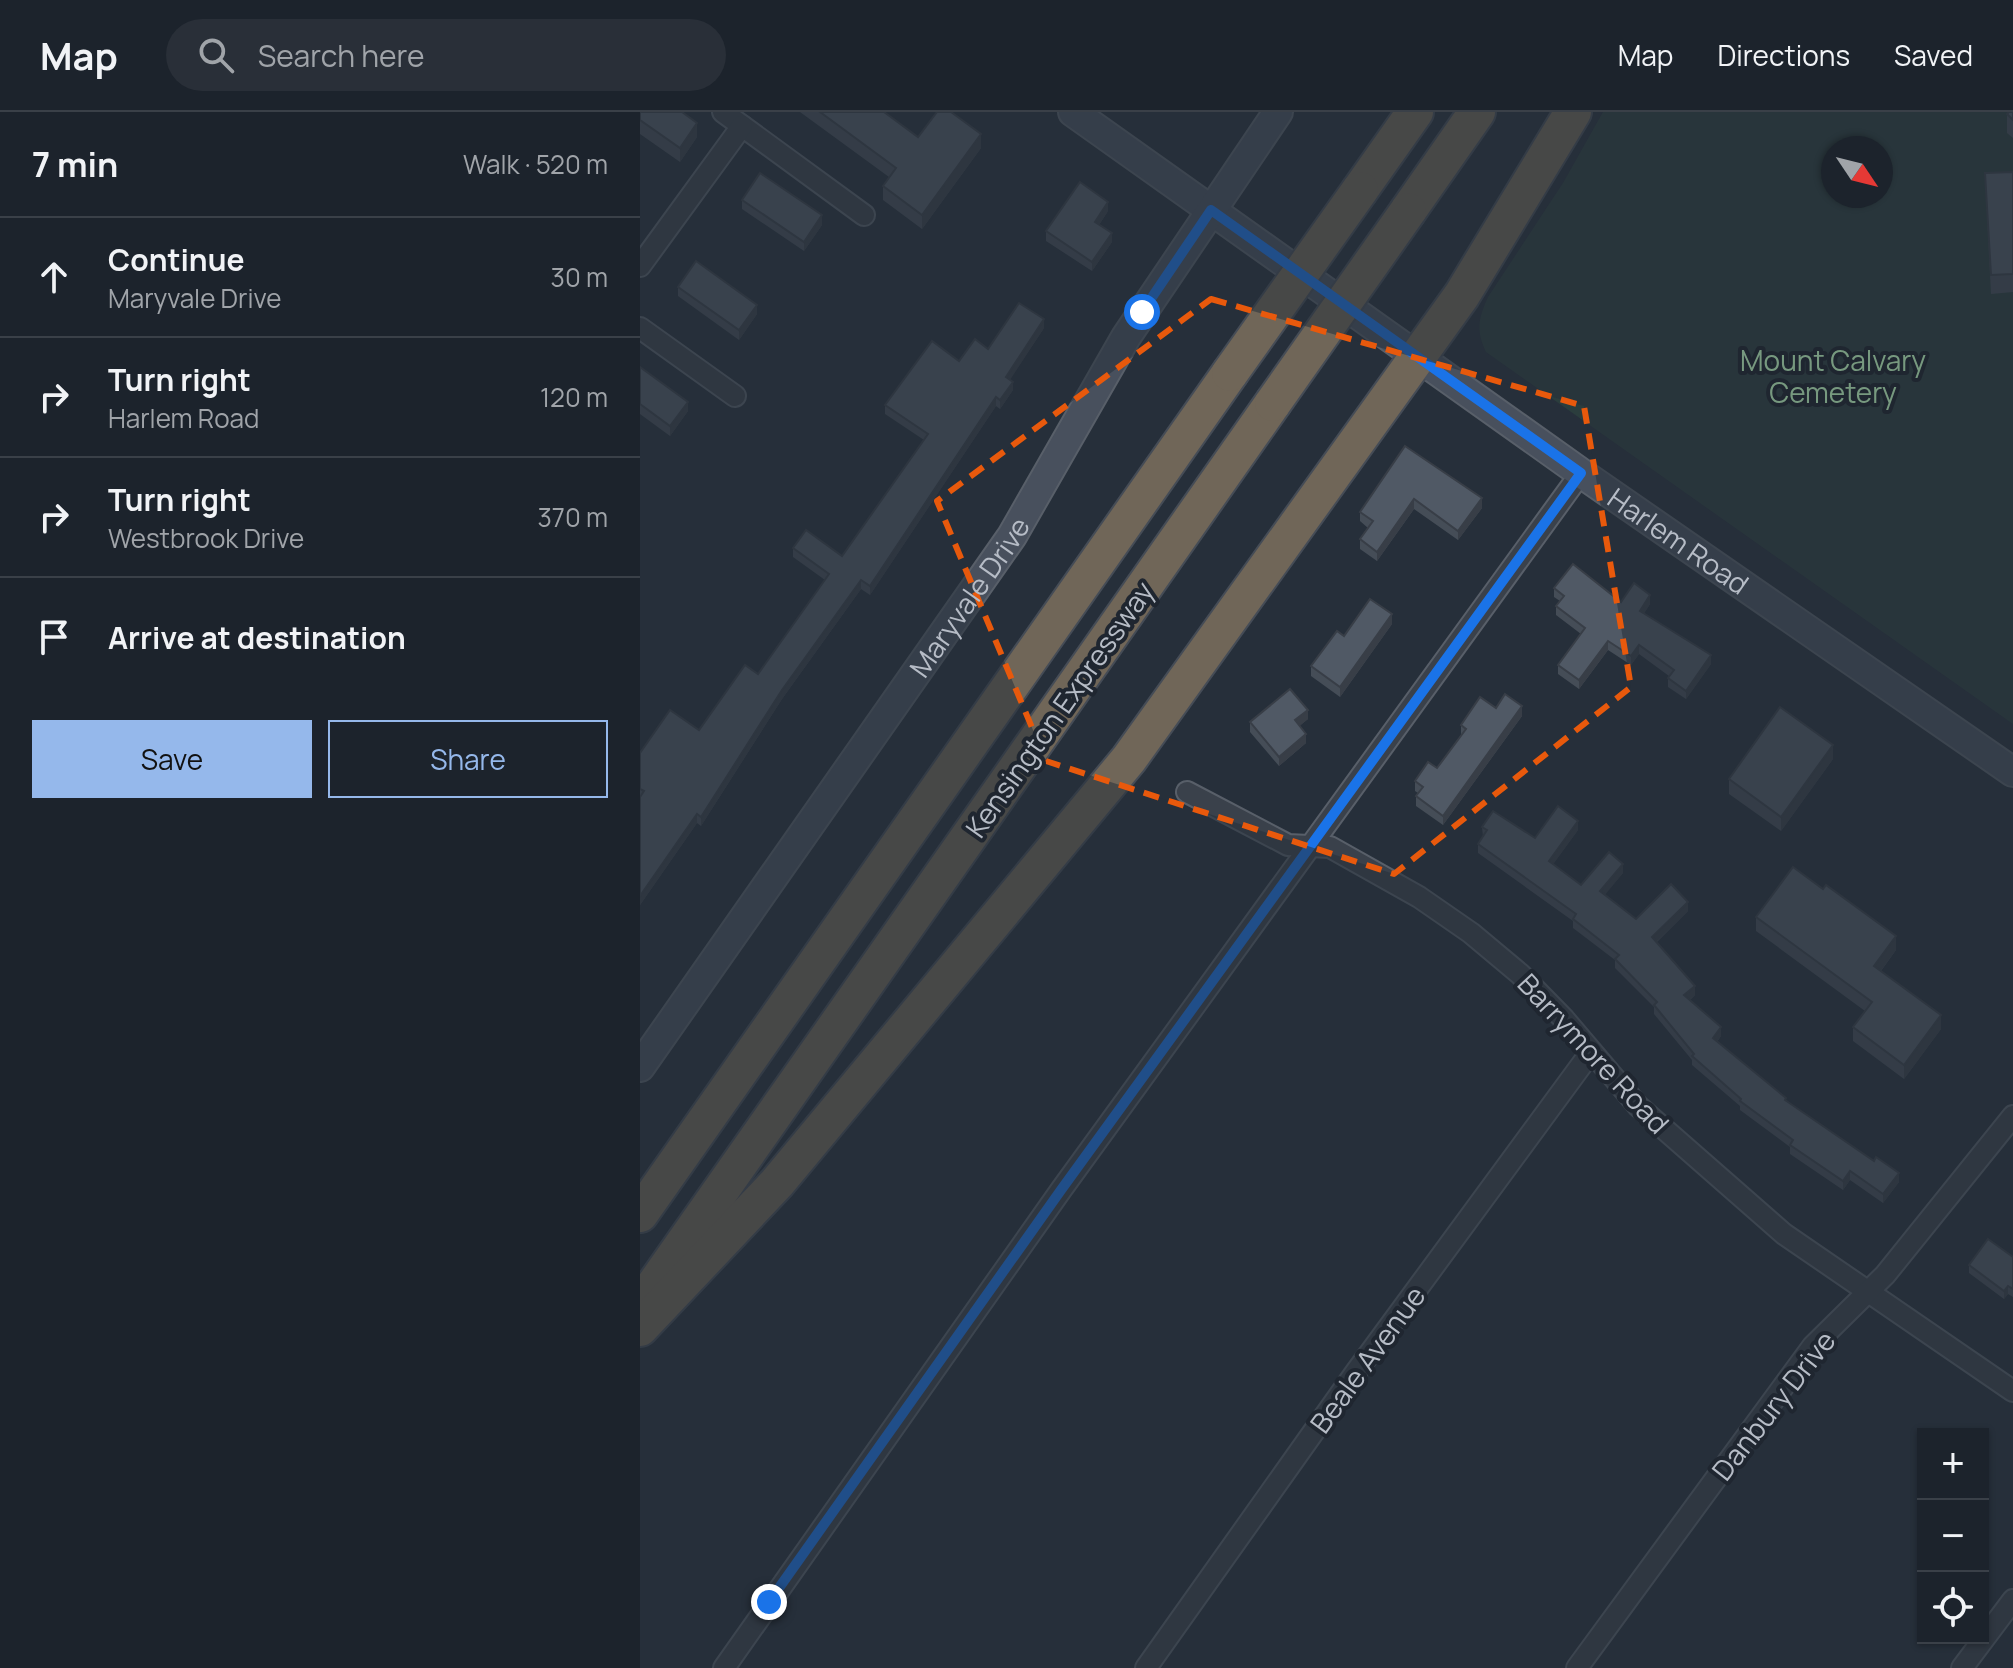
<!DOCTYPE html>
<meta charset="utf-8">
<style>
:root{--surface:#1c232c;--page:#292f38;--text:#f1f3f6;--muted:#a0a4a9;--line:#3a4048;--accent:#95b8eb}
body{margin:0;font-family:Manrope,sans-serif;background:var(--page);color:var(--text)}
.controls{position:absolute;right:24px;bottom:24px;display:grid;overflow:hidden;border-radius:0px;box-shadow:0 2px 6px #0004}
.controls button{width:72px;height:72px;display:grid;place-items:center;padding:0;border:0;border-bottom:2px solid var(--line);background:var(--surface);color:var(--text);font:40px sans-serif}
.compass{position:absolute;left:1181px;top:24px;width:72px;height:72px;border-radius:50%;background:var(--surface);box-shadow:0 2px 6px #0004;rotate:125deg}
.stop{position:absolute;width:24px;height:24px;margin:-18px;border:6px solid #1a73e8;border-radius:50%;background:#fff}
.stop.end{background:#1a73e8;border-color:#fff;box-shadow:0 2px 8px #0008}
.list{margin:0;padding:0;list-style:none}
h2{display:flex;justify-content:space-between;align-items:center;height:104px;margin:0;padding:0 32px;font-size:34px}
h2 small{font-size:26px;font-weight:400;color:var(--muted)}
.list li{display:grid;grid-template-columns:52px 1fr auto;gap:24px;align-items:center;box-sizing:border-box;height:120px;padding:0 32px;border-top:2px solid var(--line)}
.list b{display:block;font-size:30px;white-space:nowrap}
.list p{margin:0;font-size:26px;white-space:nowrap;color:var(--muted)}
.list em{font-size:26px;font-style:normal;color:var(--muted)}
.actions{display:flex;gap:16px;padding:24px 32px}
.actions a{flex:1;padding:18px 0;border:2px solid var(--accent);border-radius:0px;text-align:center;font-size:28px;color:var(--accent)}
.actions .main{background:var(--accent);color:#111}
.icon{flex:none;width:44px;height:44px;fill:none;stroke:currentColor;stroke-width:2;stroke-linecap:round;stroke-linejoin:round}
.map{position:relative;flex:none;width:1373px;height:1556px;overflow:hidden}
header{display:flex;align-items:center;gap:48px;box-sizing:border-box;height:112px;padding:0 40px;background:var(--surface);border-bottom:2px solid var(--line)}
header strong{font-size:38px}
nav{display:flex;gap:44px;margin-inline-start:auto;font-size:28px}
.search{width:560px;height:72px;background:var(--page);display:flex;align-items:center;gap:20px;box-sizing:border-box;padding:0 28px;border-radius:44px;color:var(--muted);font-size:30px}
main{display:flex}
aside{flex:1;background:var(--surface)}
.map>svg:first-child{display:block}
.green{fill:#2b3d3d;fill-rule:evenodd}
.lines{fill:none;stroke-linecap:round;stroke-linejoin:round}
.street-casing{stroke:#585f69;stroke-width:24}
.secondary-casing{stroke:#585f69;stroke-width:32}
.highway-casing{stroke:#454c56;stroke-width:40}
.street{stroke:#3a414b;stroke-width:20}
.secondary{stroke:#48505d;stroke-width:28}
.highway{stroke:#706658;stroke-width:36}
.highway-bridge-casing{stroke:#454c56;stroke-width:40;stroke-linecap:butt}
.highway-bridge{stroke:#706658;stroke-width:36}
.wall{fill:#454d57}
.shaded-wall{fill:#383e47}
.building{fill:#505965;stroke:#383e47;stroke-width:2}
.route{stroke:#1a73e8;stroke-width:10}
.marked{fill:none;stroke:#e8590c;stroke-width:6;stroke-dasharray:16 10;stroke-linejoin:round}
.labels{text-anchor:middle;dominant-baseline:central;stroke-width:8;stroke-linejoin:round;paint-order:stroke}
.park-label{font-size:28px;fill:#77997f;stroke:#1f2630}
.street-label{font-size:28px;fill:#b6bcc6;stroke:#1f2630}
</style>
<header>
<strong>Map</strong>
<div class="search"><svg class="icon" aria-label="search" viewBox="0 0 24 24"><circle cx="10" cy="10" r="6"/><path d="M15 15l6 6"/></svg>Search here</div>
<nav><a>Map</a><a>Directions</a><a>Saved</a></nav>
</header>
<main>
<aside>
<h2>7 min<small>Walk · 520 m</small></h2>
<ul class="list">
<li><svg class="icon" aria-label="ahead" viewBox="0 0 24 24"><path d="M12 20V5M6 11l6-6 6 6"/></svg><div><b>Continue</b><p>Maryvale Drive</p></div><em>30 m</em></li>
<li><svg class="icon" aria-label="right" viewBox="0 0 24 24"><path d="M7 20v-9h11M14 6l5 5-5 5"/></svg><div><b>Turn right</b><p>Harlem Road</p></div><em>120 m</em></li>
<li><svg class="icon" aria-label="right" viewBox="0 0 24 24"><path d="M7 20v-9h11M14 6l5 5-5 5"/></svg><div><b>Turn right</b><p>Westbrook Drive</p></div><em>370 m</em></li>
<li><svg class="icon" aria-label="arrive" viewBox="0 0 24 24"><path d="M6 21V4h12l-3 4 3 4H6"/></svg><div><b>Arrive at destination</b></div></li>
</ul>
<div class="actions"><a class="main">Save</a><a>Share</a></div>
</aside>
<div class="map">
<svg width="1373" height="1556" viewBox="0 0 1373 1556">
<rect width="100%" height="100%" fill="#262f3a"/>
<!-- green -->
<path class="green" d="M 963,0 L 1373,0 L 1373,612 L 846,240 C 836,219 838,207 848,185 L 923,71 ZM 1193,36 L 1241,36 L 1241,84 L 1193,84 Z"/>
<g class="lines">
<!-- street casing -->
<g class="street-casing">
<g id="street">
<polyline points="83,0 224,103"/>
<polyline points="0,154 102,14"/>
<polyline points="0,216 95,284"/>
<polyline points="547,680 648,733 690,735 779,785 831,821 880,862 924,907 998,994 1144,1122 1373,1279"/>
<polyline points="84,1556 421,1078 941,361"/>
<polyline points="506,1556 716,1260 951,940"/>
<polyline points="937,1556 1173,1234 1245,1163 1373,1004"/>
<polyline points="1322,1556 1373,1488"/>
</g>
</g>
<!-- secondary casing -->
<g class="secondary-casing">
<g id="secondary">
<path id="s1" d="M 433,0 L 941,361 L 1373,660"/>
<path id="s2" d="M 0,955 L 372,424 L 486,225 L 638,0"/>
</g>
</g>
<!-- highway casing -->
<g class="highway-casing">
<g id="highway">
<polyline points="720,78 775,0"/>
<polyline points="768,99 837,0"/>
<polyline points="0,1102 590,261"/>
<polyline points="11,1178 633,291"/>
<polyline points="0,1216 137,1071 489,647 822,183 933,0"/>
</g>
</g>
<!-- street -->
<use href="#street" class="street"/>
<!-- secondary -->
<use href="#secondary" class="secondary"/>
<!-- highway -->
<use href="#highway" class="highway"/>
<!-- highway-bridge casing -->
<g class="highway-bridge-casing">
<g id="highway-bridge">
<polyline points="590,261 720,78"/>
<polyline points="633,291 768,99"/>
</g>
</g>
<!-- highway-bridge -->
<use href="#highway-bridge" class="highway-bridge"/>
</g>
<!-- wall -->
<g class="wall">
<polygon points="0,0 57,25 40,50 0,22"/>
<polygon points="160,0 244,0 278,25 341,36 282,117 243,88 243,74 249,65"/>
<polygon points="1373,0 1373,26 1367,21 1367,2"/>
<polygon points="1373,60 1373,180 1351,182 1345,61"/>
<polygon points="102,88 182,113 164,139 102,97"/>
<polygon points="468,99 459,113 472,130 452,159 406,129 406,119"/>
<polygon points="38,175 117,202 99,228 38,184"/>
<polygon points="404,216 370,267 373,278 360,297 356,294 230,483 221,477 142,587 61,714 57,711 0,793 0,641 59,618 118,562 185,468 153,445 153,436 202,444 284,328 245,302 245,293 319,249"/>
<polygon points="0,255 48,299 30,324 0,302"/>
<polygon points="765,334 842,396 818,428 774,397 737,449 720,437 720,427 728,416 720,409 720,400"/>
<polygon points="914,476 981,490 1010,492 1004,501 1071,552 1046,587 1028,575 1028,566 1029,564 999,542 991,553 968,538 939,577 918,562 918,553 941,522 916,503 916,494 920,489 914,485"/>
<polygon points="752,512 700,585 671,564 671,554 704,524"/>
<polygon points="856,596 882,604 803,713 776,694 776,684 778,681 775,679 775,669 797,656 821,623 821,613"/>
<polygon points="668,607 659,614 666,631 639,654 610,620 610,610"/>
<polygon points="1193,647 1141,719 1089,682 1089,667"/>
<polygon points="842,715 895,726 938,718 913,752 941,773 983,761 964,783 996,807 1048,799 1017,830 1055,883 1050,888 1081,924 1077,930 1146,989 1259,1070 1243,1091 1210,1068 1203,1078 1150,1042 1150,1035 1100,998 1100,994 1052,953 1052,948 1014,902 1014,895 975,856 975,848 933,816 933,809 838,741 838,732 843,725"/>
<polygon points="1116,805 1256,838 1241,859 1301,917 1264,967 1213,929 1213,915 1225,899 1116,819"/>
<polygon points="1373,1145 1373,1185 1368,1182 1364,1187 1329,1161 1329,1153"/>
</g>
<!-- shaded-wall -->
<g class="shaded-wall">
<polygon points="57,11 57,25 40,50 40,36"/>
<polygon points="341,22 341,36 282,117 282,103"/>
<polygon points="468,90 468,99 455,119 455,110"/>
<polygon points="182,103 182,113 164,139 164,130"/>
<polygon points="472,121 472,130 452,159 452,150"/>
<polygon points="117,193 117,202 99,228 99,218"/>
<polygon points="404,207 404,216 366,274 366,265"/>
<polygon points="373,270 373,278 360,297 360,288"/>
<polygon points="356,285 356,294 230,483 230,474"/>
<polygon points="48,290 48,299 30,324 30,314"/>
<polygon points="842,386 842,396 818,428 818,419"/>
<polygon points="774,387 774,397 737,449 737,440"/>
<polygon points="221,468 221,477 142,587 61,714 61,705 142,578"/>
<polygon points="1010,483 1010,492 1000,508 1000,499"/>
<polygon points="752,502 752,512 700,585 700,575"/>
<polygon points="968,529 968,538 939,577 939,568"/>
<polygon points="999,533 999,542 991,553 991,544"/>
<polygon points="1071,543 1071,552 1046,587 1046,579"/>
<polygon points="882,594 882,604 803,713 803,704"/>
<polygon points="668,598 668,607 655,618 655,608"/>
<polygon points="666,622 666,631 639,654 639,645"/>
<polygon points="1193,633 1193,647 1141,719 1141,705"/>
<polygon points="57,702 57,711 0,793 0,784"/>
<polygon points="938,709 938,718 909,758 909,749"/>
<polygon points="983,752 983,761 960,789 960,779"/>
<polygon points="1048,790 1048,799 1012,834 1012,825"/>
<polygon points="1256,824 1256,838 1234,868 1234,854"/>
<polygon points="1055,874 1055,883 1044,892 1044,883"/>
<polygon points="1301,903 1301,917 1264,967 1264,953"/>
<polygon points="1081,915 1081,924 1073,935 1073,926"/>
<polygon points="1210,1059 1210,1068 1203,1078 1203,1069"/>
<polygon points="1259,1061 1259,1070 1243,1091 1243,1082"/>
<polygon points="1368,1174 1368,1182 1364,1187 1364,1179"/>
</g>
<!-- building -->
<g class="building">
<polygon points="0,0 42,0 57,11 40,36 0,8"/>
<polygon points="180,0 244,0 278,25 297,0 311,0 341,22 282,103 243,74 256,56"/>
<polygon points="1369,0 1373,0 1373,8 1367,2"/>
<polygon points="1373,60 1373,162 1351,163 1345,61"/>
<polygon points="120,61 182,103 164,130 102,88"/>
<polygon points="440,70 468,90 455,110 472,121 452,150 406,119"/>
<polygon points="56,149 117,193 99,218 38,175"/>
<polygon points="379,191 404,207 366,265 373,270 360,288 356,285 230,474 221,468 142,578 61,705 57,702 0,784 0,685 4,679 0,677 0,641 30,598 59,618 105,553 118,562 189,462 153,436 166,418 202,444 288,322 245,293 292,229 319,249 335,227 348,237"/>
<polygon points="0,255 48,290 30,314 0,292"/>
<polygon points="765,334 842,386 818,419 774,387 737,440 720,427 733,409 720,400"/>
<polygon points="933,452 981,490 994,471 1010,483 1000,499 1071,543 1046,579 1028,566 1034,558 999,533 991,544 968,529 939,568 918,553 945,516 916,494 924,484 914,476"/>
<polygon points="730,487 752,502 700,575 671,554 697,519 704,524"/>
<polygon points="650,577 668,598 655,608 666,622 639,645 610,610"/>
<polygon points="865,582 882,594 803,704 776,684 783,675 775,669 788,650 797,656 826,617 821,613 840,585 856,596"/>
<polygon points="1140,595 1193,633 1141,705 1089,667"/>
<polygon points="918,694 938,709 909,749 941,773 969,740 983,752 960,779 996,807 1031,772 1048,790 1012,825 1055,874 1044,883 1081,915 1073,926 1146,986 1145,988 1234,1049 1236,1045 1259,1061 1243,1082 1210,1059 1203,1069 1150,1033 1153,1028 1100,989 1101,987 1052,944 1054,942 1014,893 1017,890 975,847 979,843 933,807 936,802 838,732 847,718 842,715 853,699 895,726"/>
<polygon points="1153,755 1183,777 1186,773 1256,824 1234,854 1301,903 1264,953 1213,915 1232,890 1116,805"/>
<polygon points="1348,1127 1373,1145 1373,1177 1368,1174 1364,1179 1329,1153"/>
</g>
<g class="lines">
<!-- route -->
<polyline class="route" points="129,1490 421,1078 941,361 571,98 502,200"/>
</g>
<!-- marked area -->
<path d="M0 0H1373V1556H0ZM 571,187 L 944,294 L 991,575 L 754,762 L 406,649 L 297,389 Z" fill="#262f3a" fill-opacity=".55" fill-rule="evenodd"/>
<path class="marked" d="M 571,187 L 944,294 L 991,575 L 754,762 L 406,649 L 297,389 Z"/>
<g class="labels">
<!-- park labels -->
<g class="park-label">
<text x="1193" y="248">Mount Calvary<tspan x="1193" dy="32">Cemetery</tspan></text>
</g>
<!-- street labels -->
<g class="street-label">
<text stroke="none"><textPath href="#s1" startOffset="742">Harlem Road</textPath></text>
<text stroke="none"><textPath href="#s2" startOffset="574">Maryvale Drive</textPath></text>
<text transform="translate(419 597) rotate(-55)">Kensington Expressway</text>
<text transform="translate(954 941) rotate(47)">Barrymore Road</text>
<text transform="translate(727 1247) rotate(-54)">Beale Avenue</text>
<text transform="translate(1133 1293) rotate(-52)">Danbury Drive</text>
</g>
</g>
</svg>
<div class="controls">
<button>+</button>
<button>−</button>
<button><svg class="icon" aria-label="locate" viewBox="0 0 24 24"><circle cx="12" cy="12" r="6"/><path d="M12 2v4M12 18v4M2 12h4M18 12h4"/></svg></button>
</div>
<svg class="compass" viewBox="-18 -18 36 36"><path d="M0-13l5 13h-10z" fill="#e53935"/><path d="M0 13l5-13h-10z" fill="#a0a4a9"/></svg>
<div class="stop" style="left:502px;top:200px"></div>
<div class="stop end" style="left:129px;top:1490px"></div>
</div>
</main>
